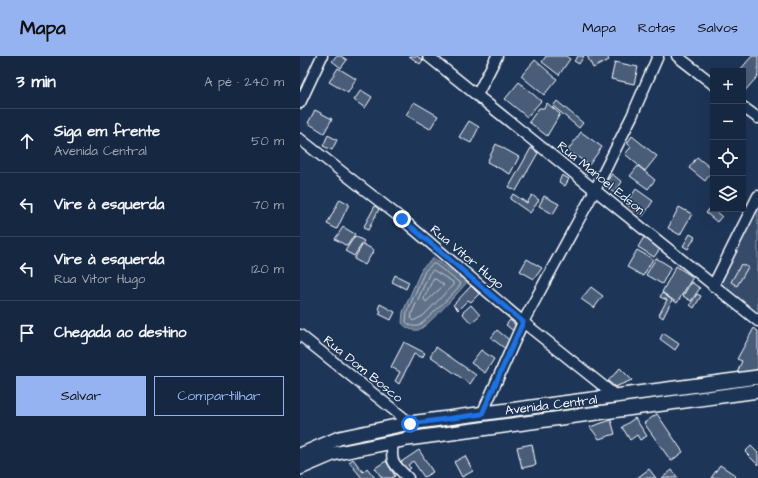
<!DOCTYPE html>
<html lang="pt">
<meta charset="utf-8">
<style>
:root{--surface:#162841;--page:#1f3048;--text:#f1f3f6;--muted:#9ea6b1;--line:#35445a;--accent:#95b2f1}
body{margin:0;font-family:"Architects Daughter",sans-serif;background:var(--page);color:var(--text)}
.controls{position:absolute;right:12px;top:12px;display:grid;overflow:hidden;border-radius:0px;box-shadow:0 4px 16px #0002}
.controls button{width:36px;height:36px;display:grid;place-items:center;padding:0;border:0;border-bottom:1px solid var(--line);background:var(--surface);color:var(--text);font:20px sans-serif}
.stop{position:absolute;width:12px;height:12px;margin:-9px;border:3px solid #1a73e8;border-radius:50%;background:#fff}
.stop.end{background:#1a73e8;border-color:#fff;box-shadow:0 1px 4px #0008}
.list{margin:0;padding:0;list-style:none}
h2{display:flex;justify-content:space-between;align-items:center;height:52px;margin:0;padding:0 16px;font-size:17px}
h2 small{font-size:13px;font-weight:400;color:var(--muted)}
.list li{display:grid;grid-template-columns:26px 1fr auto;gap:12px;align-items:center;box-sizing:border-box;height:64px;padding:0 16px;border-top:1px solid var(--line)}
.list b{display:block;font-size:15px;white-space:nowrap}
.list p{margin:0;font-size:13px;white-space:nowrap;color:var(--muted)}
.list em{font-size:13px;font-style:normal;color:var(--muted)}
.actions{display:flex;gap:8px;padding:12px 16px}
.actions a{flex:1;padding:9px 0;border:1px solid var(--accent);border-radius:0px;text-align:center;font-size:14px;color:var(--accent)}
.actions .main{background:var(--accent);color:#111}
.icon{flex:none;width:22px;height:22px;fill:none;stroke:currentColor;stroke-width:2;stroke-linecap:round;stroke-linejoin:round}
.map{position:relative;flex:none;width:458px;height:422px;overflow:hidden}
header{display:flex;align-items:center;gap:24px;box-sizing:border-box;height:56px;padding:0 20px;background:var(--accent);color:#111}
header strong{font-size:19px}
nav{display:flex;gap:22px;margin-inline-start:auto;font-size:14px}
main{display:flex}
aside{flex:1;background:var(--surface)}
.map>svg:first-child{display:block}
.green{fill:#364b69;stroke:#9aa5b4}
.water{fill:#617289;stroke:#a0aab8}
.lines{fill:none;stroke-linecap:round;stroke-linejoin:round}
.shore{stroke:#c0c7d0;stroke-width:1}
.building{fill:#4a5d79;stroke:#fff}
.minor-casing{stroke:#fff;stroke-width:13}
.major-casing{stroke:#fff;stroke-width:16}
.minor{stroke:#1d3557;stroke-width:10}
.major{stroke:#1d3557;stroke-width:13}
.route{stroke:#1a73e8;stroke-width:5}
.labels{text-anchor:middle;dominant-baseline:central;stroke-width:3;stroke-linejoin:round;paint-order:stroke}
.street-label{font-size:13px;fill:#fff;stroke:#1d3557}
</style>
<header>
<strong>Mapa</strong>
<nav><a>Mapa</a><a>Rotas</a><a>Salvos</a></nav>
</header>
<main>
<aside>
<h2>3 min<small>A pé · 240 m</small></h2>
<ul class="list">
<li><svg class="icon" aria-label="ahead" viewBox="0 0 24 24"><path d="M12 20V5M6 11l6-6 6 6"/></svg><div><b>Siga em frente</b><p>Avenida Central</p></div><em>50 m</em></li>
<li><svg class="icon" aria-label="left" viewBox="0 0 24 24"><path d="M17 20v-9H6M10 6l-5 5 5 5"/></svg><div><b>Vire à esquerda</b></div><em>70 m</em></li>
<li><svg class="icon" aria-label="left" viewBox="0 0 24 24"><path d="M17 20v-9H6M10 6l-5 5 5 5"/></svg><div><b>Vire à esquerda</b><p>Rua Vitor Hugo</p></div><em>120 m</em></li>
<li><svg class="icon" aria-label="arrive" viewBox="0 0 24 24"><path d="M6 21V4h12l-3 4 3 4H6"/></svg><div><b>Chegada ao destino</b></div></li>
</ul>
<div class="actions"><a class="main">Salvar</a><a>Compartilhar</a></div>
</aside>
<div class="map">
<svg width="458" height="422" viewBox="0 0 458 422">
<rect width="100%" height="100%" fill="#1d3557"/>
<filter id="ink" filterUnits="userSpaceOnUse"><feTurbulence type="fractalNoise" baseFrequency=".025" numOctaves="2"/><feDisplacementMap in="SourceGraphic" scale="8" xChannelSelector="R" yChannelSelector="G"/><feConvolveMatrix kernelMatrix="1 2 1 2 8 2 1 2 1" color-interpolation-filters="sRGB"/></filter>
<g filter="url(#ink)">
<!-- green -->
<polygon class="green" points="458,143 458,259 417,227"/>
<!-- water -->
<path class="water" d="M 134,202 L 167,226 C 161,234 126,272 118,274 C 112,275 106,272 102,267 L 103,256 L 122,212 Z"/>
<g class="lines">
<!-- shore -->
<g class="shore">
<path d="M 133,208 L 135,208 L 161,228 C 157,234 123,268 118,270 C 113,271 109,269 106,266 L 107,256 L 125,215 Z"/>
<polygon points="133,214 153,226 153,229 123,260 113,265 111,263 112,257 129,218"/>
<polygon points="134,222 144,229 126,246 124,243"/>
</g>
</g>
<!-- building -->
<g class="building">
<polygon points="36,0 41,0 47,4 41,12 32,5"/>
<polygon points="109,0 117,0 123,4 120,8"/>
<polygon points="246,0 266,0 270,3 259,19 242,6"/>
<polygon points="278,0 284,0 279,8 274,5"/>
<polygon points="287,0 307,0 309,4 293,12"/>
<polygon points="452,0 458,0 458,20 443,37 443,15 439,15"/>
<polygon points="235,4 257,23 244,39 221,20"/>
<polygon points="315,6 338,11 334,28 311,23"/>
<polygon points="38,12 56,23 48,37 29,26"/>
<polygon points="219,26 241,45 227,61 205,43"/>
<polygon points="61,34 72,41 65,52 54,44"/>
<polygon points="257,45 283,67 279,72 253,50"/>
<polygon points="114,46 138,60 130,73 106,59"/>
<polygon points="247,47 260,58 247,80 229,66 239,52 244,52"/>
<polygon points="15,54 32,63 24,77 8,67"/>
<polygon points="169,65 179,71 171,87 159,81"/>
<polygon points="281,76 302,91 289,109 268,94"/>
<polygon points="28,79 37,84 32,94 23,90"/>
<polygon points="332,80 357,100 345,115 325,98 331,91 327,87"/>
<polygon points="196,88 219,101 210,118 187,106"/>
<polygon points="231,92 238,97 216,135 209,131"/>
<polygon points="397,101 413,114 405,125 389,112"/>
<polygon points="338,110 355,124 348,133 330,120"/>
<polygon points="312,118 322,126 314,137 304,129"/>
<polygon points="262,119 269,123 265,130 259,126"/>
<polygon points="336,133 353,145 343,160 326,148"/>
<polygon points="213,138 227,147 232,139 239,144 230,157 210,143"/>
<polygon points="244,140 259,148 253,158 239,150"/>
<polygon points="40,143 49,148 37,173 27,168"/>
<polygon points="75,150 79,153 68,174 63,172"/>
<polygon points="379,151 392,158 380,179 368,172"/>
<polygon points="411,151 422,160 417,166 406,157"/>
<polygon points="43,171 55,178 47,190 35,183"/>
<polygon points="390,178 395,181 388,193 383,190"/>
<polygon points="55,180 64,185 54,200 45,195"/>
<polygon points="344,181 360,193 354,201 338,191"/>
<polygon points="63,188 74,194 65,209 54,203"/>
<polygon points="337,194 353,203 343,220 327,211"/>
<polygon points="356,202 371,211 362,228 346,219"/>
<polygon points="227,203 242,212 234,223 220,215"/>
<polygon points="441,208 448,211 437,230 431,226"/>
<polygon points="376,210 393,221 377,247 362,236"/>
<polygon points="95,219 109,226 106,233 92,226"/>
<polygon points="391,226 400,232 391,245 383,240"/>
<polygon points="171,230 179,238 171,246 168,244 158,254 153,249"/>
<polygon points="291,231 303,240 294,252 281,243"/>
<polygon points="362,237 372,244 363,262 359,259 367,244 360,241"/>
<polygon points="397,238 401,240 394,252 390,249"/>
<polygon points="80,248 95,256 91,264 79,258 81,255 78,253"/>
<polygon points="171,249 180,259 171,267 162,257"/>
<polygon points="210,264 219,272 216,277 206,269"/>
<polygon points="454,272 458,275 458,311 455,316 437,317 442,305 437,303"/>
<polygon points="197,274 213,287 207,294 191,282"/>
<polygon points="363,277 379,288 375,294 360,283"/>
<polygon points="104,286 125,297 122,302 114,298 99,328 95,325 100,316 91,311"/>
<polygon points="136,291 176,319 170,328 130,300"/>
<polygon points="181,294 194,303 185,317 171,307"/>
<polygon points="320,312 332,324 315,331 308,325"/>
<polygon points="357,358 383,396 371,405 344,367"/>
<polygon points="335,362 347,380 340,384 337,379 330,384 322,371"/>
<polygon points="311,364 315,378 299,383 290,371"/>
<polygon points="232,388 236,409 222,412 217,391"/>
<polygon points="451,390 458,397 458,409 445,396"/>
<polygon points="119,394 133,416 124,421 113,405 108,409 111,412 107,415 101,406"/>
<polygon points="165,400 173,415 162,421 154,406"/>
<polygon points="53,403 63,416 67,412 75,422 62,422 49,406"/>
<polygon points="86,405 95,420 92,422 82,422 75,412"/>
<polygon points="420,409 435,419 434,422 411,422"/>
<polygon points="349,413 356,422 337,422"/>
<polygon points="372,414 378,422 362,422"/>
</g>
<g class="lines">
<!-- minor casing -->
<g class="minor-casing">
<g id="minor">
<polyline points="128,0 458,265"/>
<polyline points="377,0 413,28"/>
<polyline points="177,39 197,0"/>
<polyline points="0,47 22,0"/>
<polyline points="443,51 458,62"/>
<polyline points="0,83 102,163 223,266 317,341"/>
<polyline points="413,230 458,140"/>
<polyline points="0,279 110,367"/>
<polyline points="182,358 223,266 295,134 332,60 358,0"/>
<path d="M 93,386 C 90,407 93,407 108,422"/>
</g>
</g>
<!-- major casing -->
<g class="major-casing">
<g id="major">
<polyline points="0,399 39,382 110,367 458,321"/>
<polyline points="0,412 33,398 108,383 458,335"/>
</g>
</g>
<!-- minor -->
<use href="#minor" class="minor"/>
<!-- major -->
<use href="#major" class="major"/>
</g>
</g>
<g class="lines" filter="url(#ink)">
<!-- route -->
<polyline class="route" points="102,163 223,266 182,358 110,368"/>
</g>
<g class="labels">
<!-- street labels -->
<g class="street-label">
<text transform="translate(301 122) rotate(39)">Rua Manoel Edson</text>
<text transform="translate(167 201) rotate(40)">Rua Vitor Hugo</text>
<text transform="translate(63 313) rotate(39)">Rua Dom Bosco</text>
<text transform="translate(251 349) rotate(-7)">Avenida Central</text>
</g>
</g>
</svg>
<div class="controls">
<button>+</button>
<button>−</button>
<button><svg class="icon" aria-label="locate" viewBox="0 0 24 24"><circle cx="12" cy="12" r="6"/><path d="M12 2v4M12 18v4M2 12h4M18 12h4"/></svg></button>
<button><svg class="icon" aria-label="layers" viewBox="0 0 24 24"><path d="M12 4l9 5-9 5-9-5zM3 14l9 5 9-5"/></svg></button>
</div>
<div class="stop" style="left:110px;top:368px"></div>
<div class="stop end" style="left:102px;top:163px"></div>
</div>
</main>
